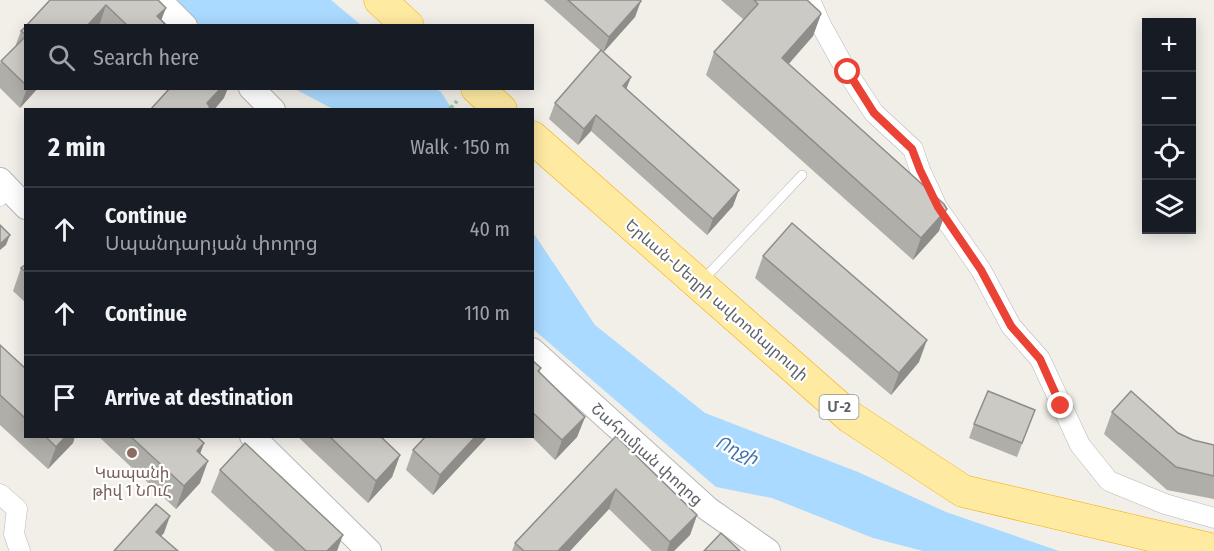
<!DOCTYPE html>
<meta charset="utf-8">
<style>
:root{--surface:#171b24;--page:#20242c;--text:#f1f3f6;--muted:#9ea1a6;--line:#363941}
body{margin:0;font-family:"Fira Sans Condensed","Noto Sans Armenian",sans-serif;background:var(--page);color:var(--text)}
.controls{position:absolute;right:18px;top:18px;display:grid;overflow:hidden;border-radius:0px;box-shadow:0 3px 15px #0003}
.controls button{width:54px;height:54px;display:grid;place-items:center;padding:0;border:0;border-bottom:2px solid var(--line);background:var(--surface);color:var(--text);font:30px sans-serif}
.stop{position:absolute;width:18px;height:18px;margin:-14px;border:4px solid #ea4335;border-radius:50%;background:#fff}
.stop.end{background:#ea4335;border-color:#fff;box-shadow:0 2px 6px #0008}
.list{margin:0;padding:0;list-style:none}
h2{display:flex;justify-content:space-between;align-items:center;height:78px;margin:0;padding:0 24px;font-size:26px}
h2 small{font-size:20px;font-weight:400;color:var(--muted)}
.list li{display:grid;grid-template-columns:39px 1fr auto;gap:18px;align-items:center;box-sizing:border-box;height:84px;padding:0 24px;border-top:2px solid var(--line)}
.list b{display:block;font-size:22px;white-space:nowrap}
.list p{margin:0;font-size:20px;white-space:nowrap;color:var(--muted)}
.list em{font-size:20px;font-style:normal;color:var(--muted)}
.icon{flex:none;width:33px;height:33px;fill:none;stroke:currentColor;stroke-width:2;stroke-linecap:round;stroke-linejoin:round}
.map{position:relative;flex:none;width:1214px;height:551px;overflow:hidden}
.search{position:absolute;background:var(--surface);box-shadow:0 3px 15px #0003;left:24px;top:24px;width:510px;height:66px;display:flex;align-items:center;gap:15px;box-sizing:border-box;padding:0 21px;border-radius:0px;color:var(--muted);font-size:22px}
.panel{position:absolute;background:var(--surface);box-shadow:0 3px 15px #0003;left:24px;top:108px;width:510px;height:330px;border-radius:0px}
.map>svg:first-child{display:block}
.water{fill:#aadaff}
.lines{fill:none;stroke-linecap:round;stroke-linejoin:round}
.service-casing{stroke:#b5b8bc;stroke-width:10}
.minor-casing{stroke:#b5b8bc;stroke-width:21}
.tertiary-casing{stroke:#b5b8bc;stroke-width:26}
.trunk-casing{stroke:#f9ab00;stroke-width:33}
.path{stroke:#9cc7a9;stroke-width:4;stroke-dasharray:6 3;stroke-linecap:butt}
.service{stroke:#fff;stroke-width:9}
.minor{stroke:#fff;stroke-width:20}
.tertiary{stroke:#fff;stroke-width:24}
.trunk{stroke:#feeaa1;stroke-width:32}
.wall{fill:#afaea9}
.shaded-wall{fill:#8f8d8a}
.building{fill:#cccac5;stroke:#8f8d8a;stroke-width:1.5}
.route{stroke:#ea4335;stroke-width:8}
.education-dot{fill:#8d6e63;stroke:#fff;stroke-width:2}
.labels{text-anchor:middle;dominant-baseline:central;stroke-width:4.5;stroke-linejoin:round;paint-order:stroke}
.shield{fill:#fff;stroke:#8f9295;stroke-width:1.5}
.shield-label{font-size:15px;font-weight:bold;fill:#5f6368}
.street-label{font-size:16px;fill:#5f6368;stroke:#fff}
.education-label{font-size:16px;fill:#785e54;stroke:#fff}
.water-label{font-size:18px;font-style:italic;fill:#4174aa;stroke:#fff}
</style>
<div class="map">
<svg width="1214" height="551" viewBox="0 0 1214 551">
<rect width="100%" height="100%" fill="#f1efe8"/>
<!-- water -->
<g class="water">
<polygon points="173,0 331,0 361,25 200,25"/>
<polygon points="295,89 436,89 441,92 452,109 333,109"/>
<polygon points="532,231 595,325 705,413 858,472 946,512 1059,551 923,551 873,538 772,498 716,487 533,329"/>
</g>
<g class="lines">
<!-- service casing -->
<g class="service-casing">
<g id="service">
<polyline points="0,202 12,192"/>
<polyline points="703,280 802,175"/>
</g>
</g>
<!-- minor casing -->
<g class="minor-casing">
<g id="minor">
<polyline points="810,0 821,25 847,72 874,113 913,149 920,170 937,207 981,270 1011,326 1040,359 1080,445 1109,481 1165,504 1214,518"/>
<polyline points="0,494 17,509 14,534 20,551"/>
</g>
</g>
<!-- tertiary casing -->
<g class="tertiary-casing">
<g id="tertiary">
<polyline points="159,0 185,26"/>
<polyline points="251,88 273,110"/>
<polyline points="0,180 26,207"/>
<polyline points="532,350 708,509 768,551"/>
<polyline points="252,436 369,551"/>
</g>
</g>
<!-- trunk casing -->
<g class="trunk-casing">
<g id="trunk">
<polyline points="380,0 408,26"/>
<polyline points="477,88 501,110"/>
<polyline points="532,137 850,417 963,491 1214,550"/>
</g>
</g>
<!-- path -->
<polyline class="path" points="449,110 457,101"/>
<!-- service -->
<use href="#service" class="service"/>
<!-- minor -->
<use href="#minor" class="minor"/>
<!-- tertiary -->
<use href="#tertiary" class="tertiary"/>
<!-- trunk -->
<use href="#trunk" class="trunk"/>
</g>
<!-- wall -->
<g class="wall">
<polygon points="50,0 158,0 161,20 167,26 26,26"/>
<polygon points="544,0 640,0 635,17 603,52 631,77 626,89 733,206 707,235 591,131 578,145 549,119 555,103 601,51"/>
<polygon points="721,0 807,0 821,14 813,36 788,64 939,231 913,260 706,75 714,52 744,20"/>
<polygon points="26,26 26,88 38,88 20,108 0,88 0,64 1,61 15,47 21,31"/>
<polygon points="763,256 919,362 891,395 755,278"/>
<polygon points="26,264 26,303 13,291 21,268"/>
<polygon points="0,345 26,369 26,436 75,436 73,443 48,469 0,425"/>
<polygon points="532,360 541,368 539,373 585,417 577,437 555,460 531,436 532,436"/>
<polygon points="1112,412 1178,433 1193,440 1214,445 1214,499 1167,490 1104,434"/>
<polygon points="1030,423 1017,457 969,438 974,424"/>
<polygon points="98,436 196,436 204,443 200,453 200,483 176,509"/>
<polygon points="297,436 380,436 400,455 392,477 368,503"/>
<polygon points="488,436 433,495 406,470 413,450"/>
<polygon points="616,436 697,515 690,535 674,551 652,551 609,509 570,551 512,551 515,543"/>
<polygon points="220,470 337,551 275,551 211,492"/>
</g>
<!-- shaded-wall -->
<g class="shaded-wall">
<polygon points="641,1 635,17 603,53 609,37"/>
<polygon points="106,5 99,26 87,26"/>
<polygon points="166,8 159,26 157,16"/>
<polygon points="821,14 813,36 774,81 782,58"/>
<polygon points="631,77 625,92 623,86"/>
<polygon points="27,88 38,88 20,108"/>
<polygon points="221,88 228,88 224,98 214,110 205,110 207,103"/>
<polygon points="596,115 591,131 578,145 584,129"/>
<polygon points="739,190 733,206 707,235 713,219"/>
<polygon points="947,209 939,231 913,260 921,238"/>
<polygon points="10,235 6,245 0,250 0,244"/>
<polygon points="927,340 919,362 891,395 899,373"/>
<polygon points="585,417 577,437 555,460 562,440"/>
<polygon points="66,436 75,436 73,443 48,469 56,447"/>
<polygon points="476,436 488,436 433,495 440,475"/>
<polygon points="204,443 196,465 197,451"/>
<polygon points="400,455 392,477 368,503 376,481"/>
<polygon points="208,461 200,483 176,509 184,486"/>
<polygon points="616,489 609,509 570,551 558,551"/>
<polygon points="697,515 690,535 674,551 667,551 670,542"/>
<polygon points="170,516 164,533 150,549 156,532"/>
<polygon points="343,535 337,551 327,551"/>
</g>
<!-- building -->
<g class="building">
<polygon points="50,0 158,0 166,8 157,16 167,26 128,26 106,5 87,26 26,26"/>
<polygon points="568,0 640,0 641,1 609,37"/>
<polygon points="754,0 807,0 820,12 821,14 782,58 944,204 947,209 921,238 714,52 758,4"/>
<polygon points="26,26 26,35 21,31"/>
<polygon points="26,36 26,85 1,61"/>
<polygon points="601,50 631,77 623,86 739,190 713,219 596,115 584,129 555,103"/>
<polygon points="170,88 221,88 207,103 210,107 207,110 150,110"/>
<polygon points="792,223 927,340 899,373 763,256"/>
<polygon points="0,225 10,235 0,244"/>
<polygon points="26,264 26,272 21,268"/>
<polygon points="0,345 26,369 26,419 0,395"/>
<polygon points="532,360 541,368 538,371 585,417 562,440 532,412"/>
<polygon points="988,391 1035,410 1022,443 974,424"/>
<polygon points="1131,391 1178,433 1193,440 1214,445 1214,476 1176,467 1112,412"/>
<polygon points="45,436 66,436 56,447"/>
<polygon points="130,436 196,436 204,443 197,451 208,461 184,486"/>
<polygon points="329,436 380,436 400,455 376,481"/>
<polygon points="426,436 476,436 440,475 413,450"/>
<polygon points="616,436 697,515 670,542 616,489 558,551 524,551 515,543"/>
<polygon points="245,443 343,535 327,551 306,551 220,470"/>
<polygon points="156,504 170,516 156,532 178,551 114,551"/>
<polygon points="721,533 740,551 704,551"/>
</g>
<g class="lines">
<!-- route -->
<polyline class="route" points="848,72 874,113 912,149 920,170 938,207 981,270 1011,326 1040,359 1061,406"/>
</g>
<!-- markers -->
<circle class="education-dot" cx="132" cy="453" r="6"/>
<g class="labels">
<!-- shield labels -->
<rect class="shield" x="819.5" y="395" width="39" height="24" rx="4.5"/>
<g class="shield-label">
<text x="839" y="407">Մ-2</text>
</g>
<!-- street labels -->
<g class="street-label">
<text transform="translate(717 300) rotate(41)">Երևան-Մեղրի ավտոմայրուղի</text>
<text transform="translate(647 454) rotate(42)">Շահումյան փողոց</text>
</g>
<!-- education labels -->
<g class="education-label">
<text x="132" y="472">Կապանի<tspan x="132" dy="18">թիվ 1 ՆՈւՀ</tspan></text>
</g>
<!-- water labels -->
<g class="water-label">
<text transform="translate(737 450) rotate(25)">Ողջի</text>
</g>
</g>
</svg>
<div class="controls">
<button>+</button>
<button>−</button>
<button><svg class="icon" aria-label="locate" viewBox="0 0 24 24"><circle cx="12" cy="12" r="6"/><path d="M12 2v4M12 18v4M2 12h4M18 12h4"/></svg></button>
<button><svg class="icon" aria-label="layers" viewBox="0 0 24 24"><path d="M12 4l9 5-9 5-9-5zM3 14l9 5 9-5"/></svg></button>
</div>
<div class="stop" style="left:848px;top:72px"></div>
<div class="stop end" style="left:1061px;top:406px"></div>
<div class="search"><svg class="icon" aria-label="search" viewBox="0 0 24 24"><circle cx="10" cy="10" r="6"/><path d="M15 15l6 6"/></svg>Search here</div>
<section class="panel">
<h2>2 min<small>Walk · 150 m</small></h2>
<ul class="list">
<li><svg class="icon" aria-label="ahead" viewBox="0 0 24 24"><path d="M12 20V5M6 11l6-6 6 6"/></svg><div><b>Continue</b><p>Սպանդարյան փողոց</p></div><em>40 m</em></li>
<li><svg class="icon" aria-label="ahead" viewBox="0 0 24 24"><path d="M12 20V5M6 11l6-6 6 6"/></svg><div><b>Continue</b></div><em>110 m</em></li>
<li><svg class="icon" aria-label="arrive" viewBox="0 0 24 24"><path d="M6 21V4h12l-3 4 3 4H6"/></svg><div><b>Arrive at destination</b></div></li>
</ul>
</section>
</div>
